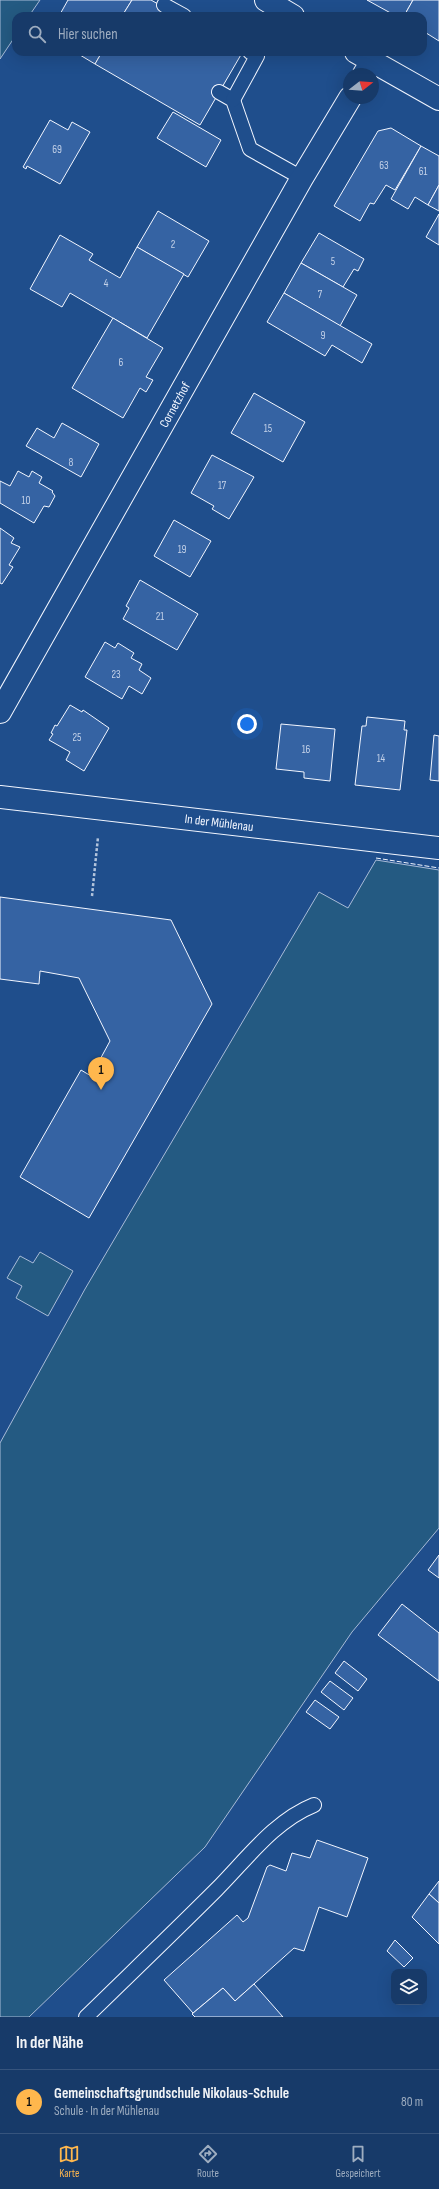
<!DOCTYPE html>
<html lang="de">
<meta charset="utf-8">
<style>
:root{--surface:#173a69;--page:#20416f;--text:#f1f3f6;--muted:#9eadc0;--line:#36547d;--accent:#ffb74d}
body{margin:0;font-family:"Sofia Sans Condensed",sans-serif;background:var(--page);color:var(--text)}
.controls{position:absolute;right:12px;bottom:12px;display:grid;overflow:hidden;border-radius:8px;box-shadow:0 4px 16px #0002}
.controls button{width:36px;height:36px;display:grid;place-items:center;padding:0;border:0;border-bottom:1px solid var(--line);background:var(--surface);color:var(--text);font:20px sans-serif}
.compass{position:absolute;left:343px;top:68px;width:36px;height:36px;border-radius:50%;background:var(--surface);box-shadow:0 4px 16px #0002;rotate:73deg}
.you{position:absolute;left:247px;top:724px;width:14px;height:14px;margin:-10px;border:3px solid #fff;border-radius:50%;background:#1a73e8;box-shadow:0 0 0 6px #1a73e833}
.badge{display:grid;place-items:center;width:26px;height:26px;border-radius:50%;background:var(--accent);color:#111;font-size:13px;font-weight:700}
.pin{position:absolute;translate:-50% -33px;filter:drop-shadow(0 1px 2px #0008)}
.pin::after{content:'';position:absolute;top:21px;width:14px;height:12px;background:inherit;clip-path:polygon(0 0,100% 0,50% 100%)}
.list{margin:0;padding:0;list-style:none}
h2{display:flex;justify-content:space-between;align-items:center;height:52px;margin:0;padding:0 16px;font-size:17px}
h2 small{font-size:13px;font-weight:400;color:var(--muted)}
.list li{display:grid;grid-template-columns:26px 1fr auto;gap:12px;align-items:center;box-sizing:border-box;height:64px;padding:0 16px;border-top:1px solid var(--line)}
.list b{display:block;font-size:15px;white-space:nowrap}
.list p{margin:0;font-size:13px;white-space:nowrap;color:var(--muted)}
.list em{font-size:13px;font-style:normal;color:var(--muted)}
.icon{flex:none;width:22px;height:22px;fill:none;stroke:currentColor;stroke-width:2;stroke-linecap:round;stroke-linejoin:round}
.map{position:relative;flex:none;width:439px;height:2017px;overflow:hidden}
.search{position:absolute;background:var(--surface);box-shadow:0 4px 16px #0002;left:12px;right:12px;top:12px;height:44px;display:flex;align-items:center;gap:10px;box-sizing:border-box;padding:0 14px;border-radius:12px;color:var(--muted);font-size:15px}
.sheet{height:116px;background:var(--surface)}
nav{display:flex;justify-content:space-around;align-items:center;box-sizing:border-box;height:56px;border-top:1px solid var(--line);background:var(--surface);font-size:11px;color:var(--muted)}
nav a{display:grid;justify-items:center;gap:2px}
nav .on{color:var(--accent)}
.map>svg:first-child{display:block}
.green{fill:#245a82;stroke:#a8bbd7}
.building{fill:#3563a3;stroke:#f2f6ff}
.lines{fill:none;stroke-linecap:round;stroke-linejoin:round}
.service-casing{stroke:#f2f6ff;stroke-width:16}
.minor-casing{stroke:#f2f6ff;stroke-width:24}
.tertiary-casing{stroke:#f2f6ff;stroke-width:24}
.path{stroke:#b3c4dc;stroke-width:2.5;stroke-dasharray:3 2;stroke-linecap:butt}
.service{stroke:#1f4e8c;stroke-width:14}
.minor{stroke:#1f4e8c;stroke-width:22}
.tertiary{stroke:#1f4e8c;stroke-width:22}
.fence{stroke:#f2f6ff;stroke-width:1;stroke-dasharray:5 2;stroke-linecap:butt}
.labels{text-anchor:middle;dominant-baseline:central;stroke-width:3;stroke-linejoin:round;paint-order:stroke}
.number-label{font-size:11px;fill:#c3d1e8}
.street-label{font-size:13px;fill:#f2f6ff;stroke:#1f4e8c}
</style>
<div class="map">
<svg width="439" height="2017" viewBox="0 0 439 2017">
<rect width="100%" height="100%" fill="#1f4e8c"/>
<!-- green -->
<g class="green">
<polygon points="0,0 40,0 29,16 16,16 16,35 0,59"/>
<polygon points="376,860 439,870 439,1528 352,1632 205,1847 29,2017 0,2017 0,1443 85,1289 319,892 348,908"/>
<polygon points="40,1252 73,1271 48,1316 16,1298 22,1286 7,1278 20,1256 33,1263"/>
</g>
<!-- building -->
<g class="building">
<polygon points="68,0 132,0 122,16 59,16"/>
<polygon points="132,0 151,0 179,16 122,16"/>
<polygon points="367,0 413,0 404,16 396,16"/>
<polygon points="413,0 439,0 439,41 423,31 423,16 404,16"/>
<polygon points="75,52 102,52 95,64"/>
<polygon points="102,52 241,52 242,53 200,125 95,64"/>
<polygon points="173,112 221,140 206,167 157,138"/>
<polygon points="50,120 68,130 72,122 90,132 60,184 27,166 26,169 23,167"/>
<polygon points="391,128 421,146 395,190 386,185 374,204 370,203 360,221 334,206 378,131"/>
<polygon points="421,146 439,156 439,185 428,205 415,197 408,209 391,199"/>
<polygon points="439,185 439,211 428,205"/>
<polygon points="158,211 209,241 188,277 137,247"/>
<polygon points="439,214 439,245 426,237"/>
<polygon points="319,233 364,259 358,271 354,269 343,287 301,263"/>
<polygon points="60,235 93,254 89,260 120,278 137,247 184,274 147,338 70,293 62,307 30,289"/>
<polygon points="301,263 357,295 340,326 284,293"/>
<polygon points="284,293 372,344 362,363 332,345 325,356 267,322"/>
<polygon points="113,318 163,348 146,377 153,380 146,392 140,388 123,418 72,388"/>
<polygon points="254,393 305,422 283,462 231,433"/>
<polygon points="62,423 99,444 81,477 26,446 37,428 54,438"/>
<polygon points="212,455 254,477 229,519 212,509 214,506 191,493"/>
<polygon points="18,471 29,477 32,471 42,477 39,483 53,491 52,492 55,496 49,507 44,506 34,523 0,503 0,481 10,486"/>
<polygon points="174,520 211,541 190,577 154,556"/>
<polygon points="0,528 14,538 11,543 20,547 9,565 13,567 2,584 0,583"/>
<polygon points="140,580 198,614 177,650 123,619 129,608 126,606"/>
<polygon points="105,642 115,648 118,643 134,653 131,658 142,664 139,670 151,678 142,694 129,686 122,699 85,677"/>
<polygon points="70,705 82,712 83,710 109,728 84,771 66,760 70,752 49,740 53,734 51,733 55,725 57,726"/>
<polygon points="367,717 405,721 404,730 407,730 400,790 355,785 362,726 366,726"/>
<polygon points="281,724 335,729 330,781 304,778 304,772 276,769"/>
<polygon points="434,735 439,736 439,781 430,780"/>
<polygon points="0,897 171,920 212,1004 89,1218 20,1177 81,1070 91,1076 110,1041 79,978 40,971 39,984 0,979"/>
<polygon points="439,1555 439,1578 428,1570"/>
<polygon points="402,1604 439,1633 439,1681 378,1635"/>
<polygon points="344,1661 367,1679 358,1691 335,1673"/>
<polygon points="330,1681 353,1698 344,1710 321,1692"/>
<polygon points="315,1700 339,1717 330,1729 306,1712"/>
<polygon points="317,1840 368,1858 347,1917 319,1907 304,1951 294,1948 235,2001 223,1988 193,2013 164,1980 237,1915 243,1922 248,1918 267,1867 270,1865 286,1871 292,1853 310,1858"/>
<polygon points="439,1881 439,1903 429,1894"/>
<polygon points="429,1894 439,1903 439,1944 412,1917"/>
<polygon points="395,1940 413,1958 404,1967 387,1951"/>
<polygon points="254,1984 283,2017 195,2017 192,2014 223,1988 235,2001"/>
</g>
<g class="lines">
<!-- service casing -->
<g class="service-casing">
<g id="service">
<polyline points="164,5 184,16"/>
<polyline points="219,92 233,100 250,149 302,178"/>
<polyline points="233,100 257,56 250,52"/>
<path d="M 86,2017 C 129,1975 173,1933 216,1890 C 246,1860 274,1821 314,1805"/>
</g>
</g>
<!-- minor casing -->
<g class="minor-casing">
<g id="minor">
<polyline points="364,74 372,61"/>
<polyline points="0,712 302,178 350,98"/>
<polyline points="0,797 439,848"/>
</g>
</g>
<!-- tertiary casing -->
<g class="tertiary-casing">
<g id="tertiary">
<polyline points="266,0 293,16"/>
<polyline points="356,52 439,99"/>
</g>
</g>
<!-- path -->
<polyline class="path" points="92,896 98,837"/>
<!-- service -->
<use href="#service" class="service"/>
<!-- minor -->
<use href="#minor" class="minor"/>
<!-- tertiary -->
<use href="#tertiary" class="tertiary"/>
<!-- fence -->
<polyline class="fence" points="376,858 439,868"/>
</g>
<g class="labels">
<!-- number labels -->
<g class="number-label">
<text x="57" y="149">69</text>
<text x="384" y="165">63</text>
<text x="423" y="171">61</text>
<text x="173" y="244">2</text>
<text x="333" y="261">5</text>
<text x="106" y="283">4</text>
<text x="320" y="294">7</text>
<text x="323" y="335">9</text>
<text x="121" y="362">6</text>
<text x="268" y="428">15</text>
<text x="71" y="462">8</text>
<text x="222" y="485">17</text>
<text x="26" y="500">10</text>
<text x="182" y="549">19</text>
<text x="160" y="616">21</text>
<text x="116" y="674">23</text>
<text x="77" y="737">25</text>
<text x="306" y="749">16</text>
<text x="381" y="758">14</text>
</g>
<!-- street labels -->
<g class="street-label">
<text transform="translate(175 405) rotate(-61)">Cornetzhof</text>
<text transform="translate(219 823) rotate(7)">In der Mühlenau</text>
</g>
</g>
</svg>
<div class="controls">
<button><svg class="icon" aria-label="layers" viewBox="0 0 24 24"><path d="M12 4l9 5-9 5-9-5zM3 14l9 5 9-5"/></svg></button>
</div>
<svg class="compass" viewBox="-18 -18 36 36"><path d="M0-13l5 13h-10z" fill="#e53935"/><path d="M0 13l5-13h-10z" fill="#9eadc0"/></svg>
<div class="you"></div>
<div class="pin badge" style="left:101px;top:1090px">1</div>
<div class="search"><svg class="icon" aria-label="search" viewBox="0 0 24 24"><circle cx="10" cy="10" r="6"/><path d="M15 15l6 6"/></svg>Hier suchen</div>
</div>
<section class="sheet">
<h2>In der Nähe<small></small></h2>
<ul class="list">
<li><span class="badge">1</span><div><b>Gemeinschaftsgrundschule Nikolaus-Schule</b><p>Schule · In der Mühlenau</p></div><em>80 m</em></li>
</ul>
</section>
<nav>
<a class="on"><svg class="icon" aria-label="map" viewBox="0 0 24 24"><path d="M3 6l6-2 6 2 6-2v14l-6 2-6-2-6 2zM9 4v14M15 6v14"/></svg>Karte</a>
<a><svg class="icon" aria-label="directions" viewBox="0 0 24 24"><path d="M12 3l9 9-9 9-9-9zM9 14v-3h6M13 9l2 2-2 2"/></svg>Route</a>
<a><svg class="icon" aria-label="saved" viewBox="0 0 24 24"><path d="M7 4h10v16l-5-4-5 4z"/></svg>Gespeichert</a>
</nav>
